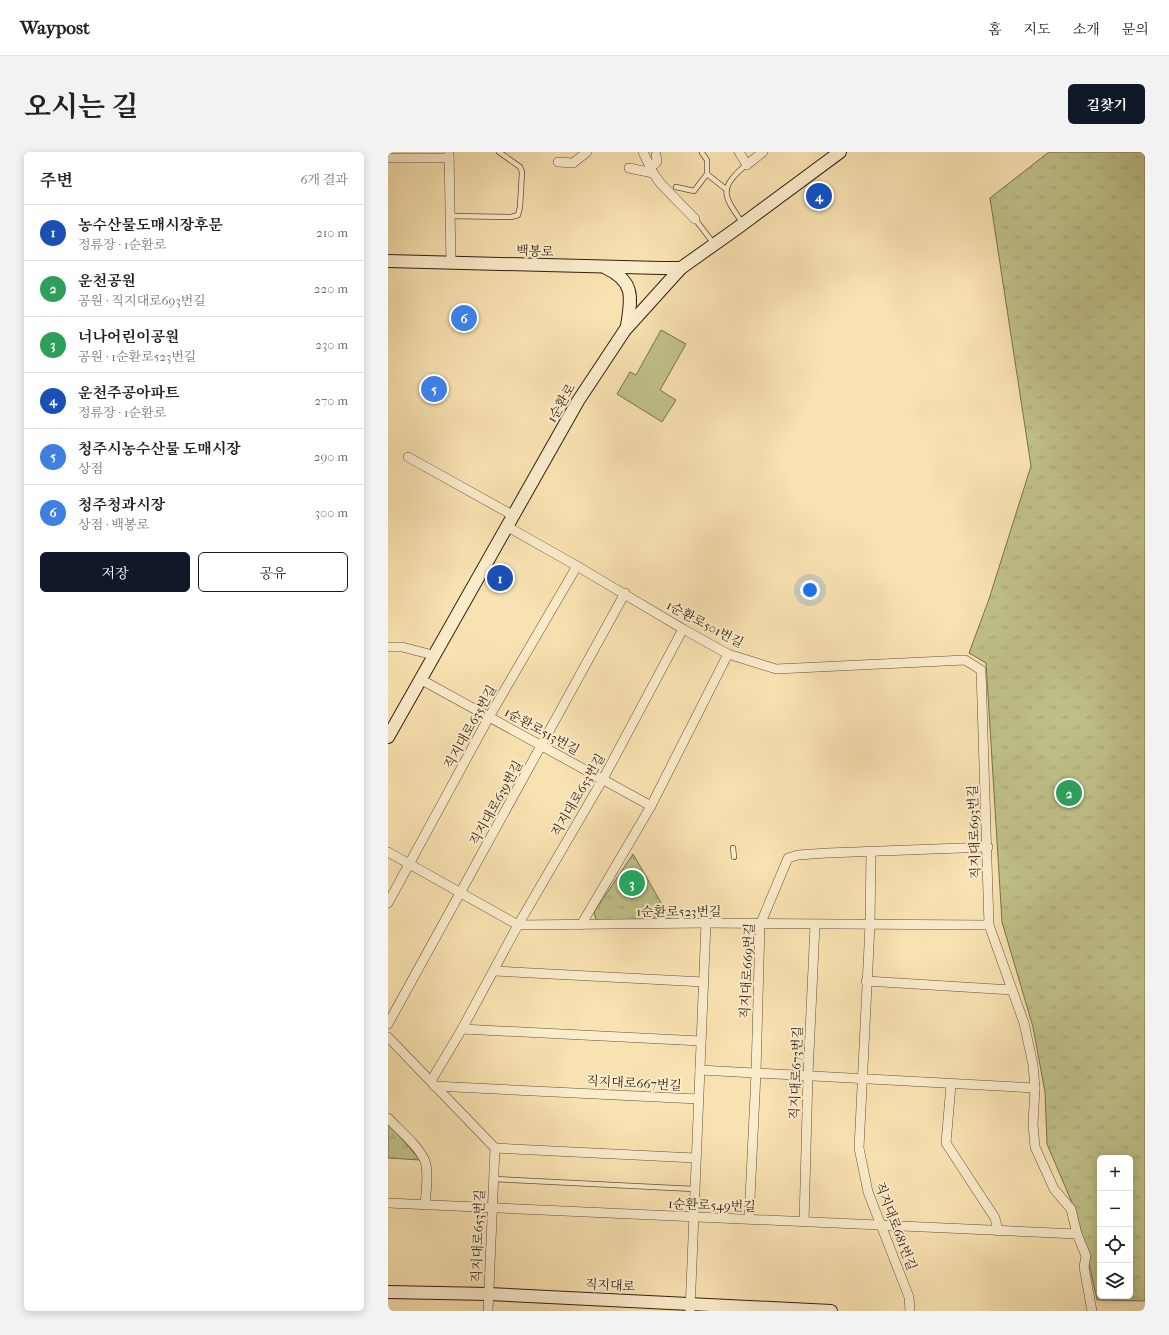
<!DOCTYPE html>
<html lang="ko">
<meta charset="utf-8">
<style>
:root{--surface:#fff;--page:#f2f2f2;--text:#202124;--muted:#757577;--line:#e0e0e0;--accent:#111827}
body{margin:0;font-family:"IM FELL French Canon","Noto Serif KR",serif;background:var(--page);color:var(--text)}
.controls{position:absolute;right:12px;bottom:12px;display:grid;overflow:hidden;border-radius:6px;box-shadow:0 2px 10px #0003}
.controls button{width:36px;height:36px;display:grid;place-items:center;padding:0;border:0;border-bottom:1px solid var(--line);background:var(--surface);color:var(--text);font:20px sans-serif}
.you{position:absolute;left:422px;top:438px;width:14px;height:14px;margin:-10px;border:3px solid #fff;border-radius:50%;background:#1a73e8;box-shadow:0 0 0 6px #1a73e833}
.badge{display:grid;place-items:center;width:26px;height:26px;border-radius:50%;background:var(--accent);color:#fff;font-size:13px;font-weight:700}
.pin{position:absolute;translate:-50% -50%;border:2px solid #fff;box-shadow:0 1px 4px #0006}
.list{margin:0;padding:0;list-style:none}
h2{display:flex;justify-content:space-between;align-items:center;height:52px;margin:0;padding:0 16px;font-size:17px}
h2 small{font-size:13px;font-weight:400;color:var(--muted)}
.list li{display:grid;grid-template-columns:26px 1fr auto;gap:12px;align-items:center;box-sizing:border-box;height:56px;padding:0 16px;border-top:1px solid var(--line)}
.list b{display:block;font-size:15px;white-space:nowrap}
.list p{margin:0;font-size:13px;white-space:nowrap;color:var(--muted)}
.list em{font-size:13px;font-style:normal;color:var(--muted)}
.actions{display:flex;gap:8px;padding:12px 16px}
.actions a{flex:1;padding:9px 0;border:1px solid var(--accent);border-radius:6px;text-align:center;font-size:14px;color:var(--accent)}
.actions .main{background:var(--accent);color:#fff}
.icon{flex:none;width:22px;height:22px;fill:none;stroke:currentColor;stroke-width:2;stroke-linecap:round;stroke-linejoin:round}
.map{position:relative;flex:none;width:757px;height:1159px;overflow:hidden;border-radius:6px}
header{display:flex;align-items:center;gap:24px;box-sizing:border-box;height:56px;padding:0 20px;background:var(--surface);border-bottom:1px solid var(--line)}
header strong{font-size:19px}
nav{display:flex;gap:22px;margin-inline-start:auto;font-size:14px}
.intro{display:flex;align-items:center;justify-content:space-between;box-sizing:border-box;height:96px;padding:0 24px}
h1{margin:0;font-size:28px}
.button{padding:10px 18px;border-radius:6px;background:var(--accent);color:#fff;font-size:14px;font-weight:700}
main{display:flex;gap:24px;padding:0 24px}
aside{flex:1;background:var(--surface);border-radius:6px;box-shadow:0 2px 10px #0003}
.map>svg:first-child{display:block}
.green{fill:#c0c289;stroke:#79704e}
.park{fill:url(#park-tufts);stroke:#79704e;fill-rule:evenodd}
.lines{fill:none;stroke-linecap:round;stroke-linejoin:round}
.lane-casing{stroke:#644f3a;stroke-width:6}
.street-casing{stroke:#644f3a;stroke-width:10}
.secondary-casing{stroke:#321e12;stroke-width:14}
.lane{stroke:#fbeccc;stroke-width:4.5}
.street{stroke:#fbeccc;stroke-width:9}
.secondary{stroke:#fbeccc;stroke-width:12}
.labels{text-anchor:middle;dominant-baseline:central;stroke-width:4;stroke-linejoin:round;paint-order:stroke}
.street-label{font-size:13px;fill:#321e12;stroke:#fbeccc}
</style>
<header>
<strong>Waypost</strong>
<nav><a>홈</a><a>지도</a><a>소개</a><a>문의</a></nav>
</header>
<div class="intro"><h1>오시는 길</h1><a class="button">길찾기</a></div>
<main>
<aside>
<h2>주변<small>6개 결과</small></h2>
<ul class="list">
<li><span class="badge" style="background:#1a4fb4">1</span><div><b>농수산물도매시장후문</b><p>정류장 · 1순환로</p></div><em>210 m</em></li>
<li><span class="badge" style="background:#2e9e5b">2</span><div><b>운천공원</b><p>공원 · 직지대로693번길</p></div><em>220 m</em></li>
<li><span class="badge" style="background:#2e9e5b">3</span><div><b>너나어린이공원</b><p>공원 · 1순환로523번길</p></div><em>230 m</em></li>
<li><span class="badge" style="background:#1a4fb4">4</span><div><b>운천주공아파트</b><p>정류장 · 1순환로</p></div><em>270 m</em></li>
<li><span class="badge" style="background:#3f7fe0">5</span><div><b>청주시농수산물 도매시장</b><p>상점</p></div><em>290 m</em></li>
<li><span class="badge" style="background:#3f7fe0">6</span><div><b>청주청과시장</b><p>상점 · 백봉로</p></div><em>300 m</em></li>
</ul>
<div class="actions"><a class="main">저장</a><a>공유</a></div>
</aside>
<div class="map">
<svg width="757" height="1159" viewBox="0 0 757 1159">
<defs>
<pattern id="park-tufts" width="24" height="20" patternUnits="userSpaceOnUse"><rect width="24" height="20" fill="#c0c289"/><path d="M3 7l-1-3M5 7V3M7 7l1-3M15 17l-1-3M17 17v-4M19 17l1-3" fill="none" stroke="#a5a675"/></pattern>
</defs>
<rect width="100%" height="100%" fill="#f9e2b1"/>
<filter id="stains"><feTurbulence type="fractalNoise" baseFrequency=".005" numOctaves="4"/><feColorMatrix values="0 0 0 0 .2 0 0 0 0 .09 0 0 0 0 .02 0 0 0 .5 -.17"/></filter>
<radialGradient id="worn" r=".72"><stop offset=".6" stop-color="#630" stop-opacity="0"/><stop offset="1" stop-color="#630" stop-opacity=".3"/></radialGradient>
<!-- green -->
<polygon class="green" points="273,178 298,192 272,238 288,248 274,270 229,242 242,220 248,223"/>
<!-- park -->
<g class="park">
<path d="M 661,0 L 757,0 L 757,1149 L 709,1148 L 698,1097 L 685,1053 L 659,992 L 657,940 L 645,875 L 614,770 L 598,511 L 581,501 L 601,447 L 643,314 L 602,46 ZM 712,1006 L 742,1006 L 742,1144 L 712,1144 Z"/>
<polygon points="245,702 283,768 208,768 206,760"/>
<polygon points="0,971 32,1008 0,1006"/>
</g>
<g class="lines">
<!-- lane casing -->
<g class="lane-casing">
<g id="lane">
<polyline points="314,1 319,8 319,22"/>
<polyline points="288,35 306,39 319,22 339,38"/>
<polyline points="62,64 123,65 130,63 132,55 134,20 132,15 111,0"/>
<polyline points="307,67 326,92"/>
<path d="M 354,70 C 334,42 331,36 359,12"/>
<polyline points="345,696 346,705"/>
<polyline points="105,1027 306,1037"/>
</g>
</g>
<!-- street casing -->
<g class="street-casing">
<g id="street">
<polyline points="61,0 63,110"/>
<polyline points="255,0 265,21"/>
<polyline points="351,0 359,13"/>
<polyline points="0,6 61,6"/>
<polyline points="170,10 185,11 199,0"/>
<polyline points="361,11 375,0"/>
<polyline points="262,14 267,12 269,9 268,3"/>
<polyline points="241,16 265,21 273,32 307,67"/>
<polyline points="20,305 126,364"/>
<polyline points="120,375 189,414 295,477 340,502 388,517 577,508 593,518 601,773 636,871 645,913 647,936 645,972 647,995 666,1037 683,1057 689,1082 698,1104 696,1115 704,1159"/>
<polyline points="0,495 14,495 45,503"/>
<polyline points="32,527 263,654"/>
<polyline points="0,700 130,773 318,771 601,773"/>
<polyline points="483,700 482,773 471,996 480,1040 521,1145 522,1159"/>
<polyline points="0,751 101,565 189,414"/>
<polyline points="193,773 263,654 340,502"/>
<polyline points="106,819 316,830"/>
<polyline points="478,829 624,838"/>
<polyline points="0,872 237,441"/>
<polyline points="74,877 313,889"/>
<polyline points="0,885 107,996 100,1159"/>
<polyline points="312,918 647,936"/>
<polyline points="43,929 74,877 130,773 215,627 295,477"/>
<polyline points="563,933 558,991 607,1066 610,1079"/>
<polyline points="46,934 310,947"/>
<path d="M 0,966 C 12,979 30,993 37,1009 C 41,1022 38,1040 37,1053"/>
<polyline points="107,996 307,1006"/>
<polyline points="0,1051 689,1082"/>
<polyline points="361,1067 368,921 372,773 400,706 410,703 439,701 600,695"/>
<polyline points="416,1070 420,923 427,773"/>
<polyline points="302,1159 318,771"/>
</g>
</g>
<!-- secondary casing -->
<g class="secondary-casing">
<g id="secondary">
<polyline points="0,109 273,116 293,116"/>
<path d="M 218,116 C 248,130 243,147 239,174"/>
<polyline points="0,585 190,249 237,178 293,116 348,77 452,0"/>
<polyline points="0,1140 101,1142 443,1159"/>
</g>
</g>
<!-- lane -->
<use href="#lane" class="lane"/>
<!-- street -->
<use href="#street" class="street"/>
<!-- secondary -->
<use href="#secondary" class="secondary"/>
</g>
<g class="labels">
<!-- street labels -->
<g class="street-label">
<text transform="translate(147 99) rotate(2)">백봉로</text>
<text transform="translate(173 251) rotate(-60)">1순환로</text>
<text transform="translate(317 472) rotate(28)">1순환로501번길</text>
<text transform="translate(82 575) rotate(-61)">직지대로635번길</text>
<text transform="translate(154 579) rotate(29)">1순환로513번길</text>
<text transform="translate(190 643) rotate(-60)">직지대로653번길</text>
<text transform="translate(108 651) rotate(-61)">직지대로639번길</text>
<text transform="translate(586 680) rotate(-92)">직지대로693번길</text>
<text x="291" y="759">1순환로523번길</text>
<text transform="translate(359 819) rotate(-87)">직지대로669번길</text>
<text transform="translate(408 921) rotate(-88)">직지대로673번길</text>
<text transform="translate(246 931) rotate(3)">직지대로667번길</text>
<text transform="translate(324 1053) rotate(2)">1순환로549번길</text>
<text transform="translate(508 1074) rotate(69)">직지대로681번길</text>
<text transform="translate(90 1084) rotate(-88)">직지대로653번길</text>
<text transform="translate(222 1133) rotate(3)">직지대로</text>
</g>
</g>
<rect width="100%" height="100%" filter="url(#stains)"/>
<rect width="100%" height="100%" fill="url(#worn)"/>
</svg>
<div class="controls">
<button>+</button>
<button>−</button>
<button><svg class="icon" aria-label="locate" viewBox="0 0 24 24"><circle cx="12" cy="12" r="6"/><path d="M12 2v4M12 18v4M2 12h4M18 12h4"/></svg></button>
<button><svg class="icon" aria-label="layers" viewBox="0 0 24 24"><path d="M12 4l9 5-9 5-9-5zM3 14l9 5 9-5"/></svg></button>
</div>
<div class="you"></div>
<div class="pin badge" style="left:112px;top:426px;background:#1a4fb4">1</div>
<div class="pin badge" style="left:681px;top:641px;background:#2e9e5b">2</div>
<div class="pin badge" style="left:244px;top:731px;background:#2e9e5b">3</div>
<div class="pin badge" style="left:431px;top:44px;background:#1a4fb4">4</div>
<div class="pin badge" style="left:46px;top:237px;background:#3f7fe0">5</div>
<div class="pin badge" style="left:76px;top:166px;background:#3f7fe0">6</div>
</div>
</main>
